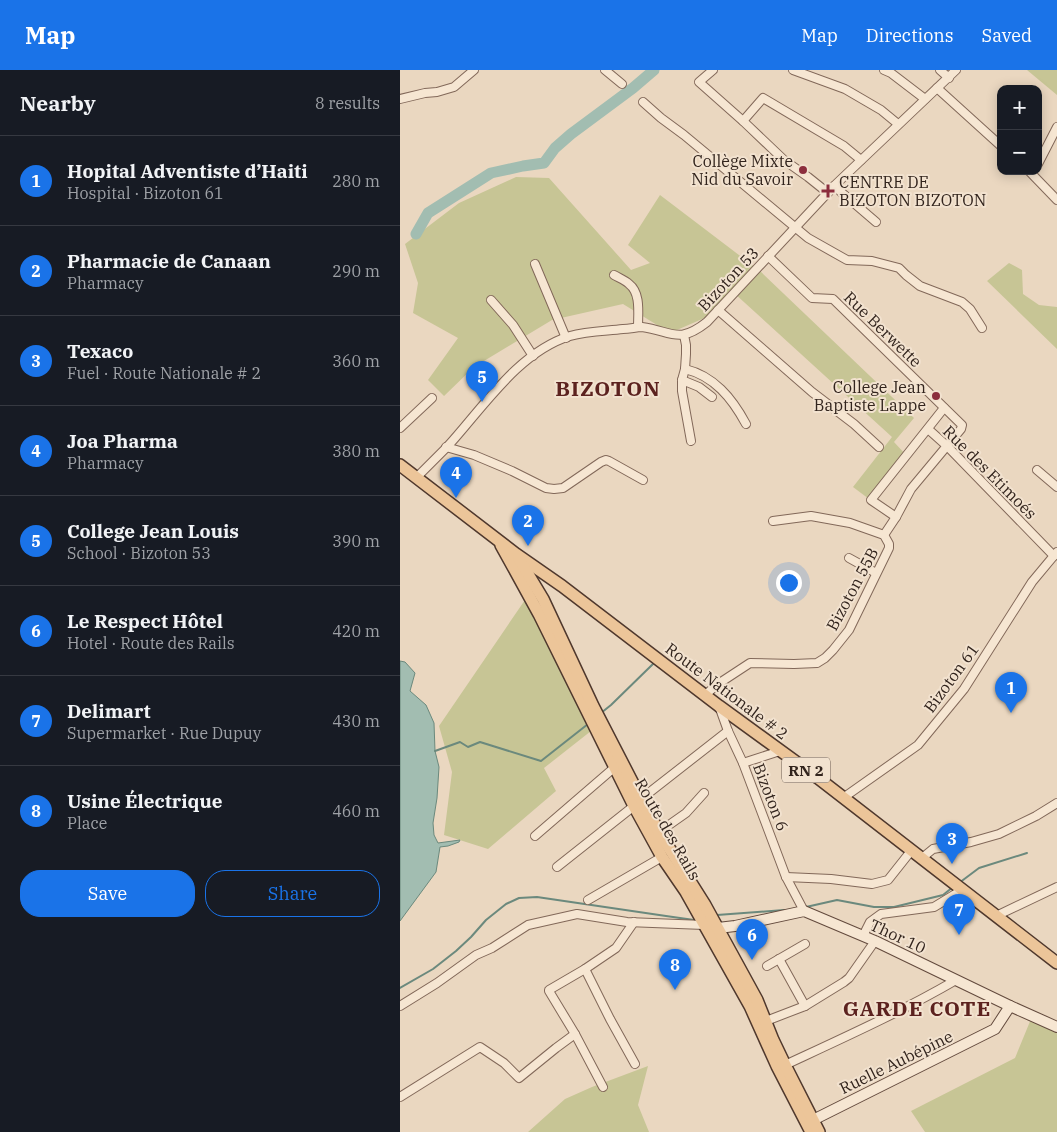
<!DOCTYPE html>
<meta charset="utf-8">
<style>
:root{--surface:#171b24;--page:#242831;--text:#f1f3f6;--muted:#9ea1a6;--line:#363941;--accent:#1a73e8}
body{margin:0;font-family:"IBM Plex Serif",serif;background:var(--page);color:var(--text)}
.controls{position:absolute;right:15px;top:15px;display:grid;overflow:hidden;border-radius:10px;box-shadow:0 2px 12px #0003}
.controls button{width:45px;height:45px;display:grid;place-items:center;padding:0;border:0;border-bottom:1px solid var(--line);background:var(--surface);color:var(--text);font:25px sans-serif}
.you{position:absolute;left:388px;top:512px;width:18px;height:18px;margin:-12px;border:4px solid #fff;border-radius:50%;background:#1a73e8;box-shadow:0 0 0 8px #1a73e833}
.badge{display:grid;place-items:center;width:32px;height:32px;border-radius:50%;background:var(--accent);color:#fff;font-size:16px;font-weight:700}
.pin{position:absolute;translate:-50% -41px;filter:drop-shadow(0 1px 2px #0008)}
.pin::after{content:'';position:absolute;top:26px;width:18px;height:15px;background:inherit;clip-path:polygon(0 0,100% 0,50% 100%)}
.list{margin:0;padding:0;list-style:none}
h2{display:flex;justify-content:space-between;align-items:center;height:65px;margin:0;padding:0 20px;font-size:21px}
h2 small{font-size:16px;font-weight:400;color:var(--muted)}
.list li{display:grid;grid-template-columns:32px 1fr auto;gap:15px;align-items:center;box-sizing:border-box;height:90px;padding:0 20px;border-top:1px solid var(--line)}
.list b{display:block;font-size:19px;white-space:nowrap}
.list p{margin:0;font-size:16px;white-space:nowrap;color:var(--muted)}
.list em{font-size:16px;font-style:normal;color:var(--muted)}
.actions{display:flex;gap:10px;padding:15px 20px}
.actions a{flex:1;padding:11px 0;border:1px solid var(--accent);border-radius:20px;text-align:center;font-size:18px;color:var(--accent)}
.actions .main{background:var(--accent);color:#fff}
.map{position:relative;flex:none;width:657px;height:1062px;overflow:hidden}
header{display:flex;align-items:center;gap:30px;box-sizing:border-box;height:70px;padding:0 25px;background:var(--accent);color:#fff}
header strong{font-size:24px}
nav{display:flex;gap:28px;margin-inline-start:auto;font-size:18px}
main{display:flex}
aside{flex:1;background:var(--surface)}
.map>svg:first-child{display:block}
.green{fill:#c7c595}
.water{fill:#a2bdb1;stroke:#6b897d}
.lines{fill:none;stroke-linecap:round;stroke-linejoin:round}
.stream{stroke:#6b897d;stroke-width:2}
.river{stroke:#a2bdb1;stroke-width:11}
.street-casing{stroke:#826859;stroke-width:10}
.secondary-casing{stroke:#634a3d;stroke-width:12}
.primary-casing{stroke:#4f382d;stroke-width:14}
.street{stroke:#f6e6d2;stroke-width:8}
.secondary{stroke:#f6e6d2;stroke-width:10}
.primary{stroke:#ecc599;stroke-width:11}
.poi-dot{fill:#8c2e3d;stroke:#f2e2cf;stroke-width:2}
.labels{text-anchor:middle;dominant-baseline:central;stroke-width:4;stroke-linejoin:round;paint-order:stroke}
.shield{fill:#f2e2cf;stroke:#6c5d52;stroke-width:1}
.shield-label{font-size:15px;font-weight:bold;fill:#32241d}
.poi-label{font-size:16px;fill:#32241d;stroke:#f2e2cf;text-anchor:end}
.street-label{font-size:16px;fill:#32241d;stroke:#f2e2cf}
.district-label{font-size:21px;font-weight:bold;letter-spacing:1px;fill:#5c221f;stroke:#f2e2cf}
</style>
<header>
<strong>Map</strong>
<nav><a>Map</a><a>Directions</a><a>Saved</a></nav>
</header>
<main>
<aside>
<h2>Nearby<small>8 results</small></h2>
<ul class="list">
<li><span class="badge">1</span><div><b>Hopital Adventiste d’Haiti</b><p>Hospital · Bizoton 61</p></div><em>280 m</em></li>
<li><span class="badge">2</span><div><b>Pharmacie de Canaan</b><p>Pharmacy</p></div><em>290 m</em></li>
<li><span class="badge">3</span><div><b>Texaco</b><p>Fuel · Route Nationale # 2</p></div><em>360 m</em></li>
<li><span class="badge">4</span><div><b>Joa Pharma</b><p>Pharmacy</p></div><em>380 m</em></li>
<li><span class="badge">5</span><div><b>College Jean Louis</b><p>School · Bizoton 53</p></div><em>390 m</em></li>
<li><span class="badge">6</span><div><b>Le Respect Hôtel</b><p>Hotel · Route des Rails</p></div><em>420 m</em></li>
<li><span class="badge">7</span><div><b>Delimart</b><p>Supermarket · Rue Dupuy</p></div><em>430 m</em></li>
<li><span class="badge">8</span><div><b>Usine Électrique</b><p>Place</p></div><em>460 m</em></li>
</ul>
<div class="actions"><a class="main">Save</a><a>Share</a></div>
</aside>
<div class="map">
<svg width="657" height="1062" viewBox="0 0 657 1062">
<rect width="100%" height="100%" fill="#ead7c0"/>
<!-- green -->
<g class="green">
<polygon points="627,0 657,0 657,25"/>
<polygon points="116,107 149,108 231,200 250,193 228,175 260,125 360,201 514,348 494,372 506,385 469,429 453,417 492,367 334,223 316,243 270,263 223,234 152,250 74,297 44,326 28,310 58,268 13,243 18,213 5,174 59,133"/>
<polygon points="609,193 622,200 623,224 639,235 657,237 657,279 587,211"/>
<polygon points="127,527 191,661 144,698 156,721 88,779 44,765 52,702 39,656"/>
<polygon points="631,949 657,962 657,1062 525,1062 511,1041 615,988"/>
<polygon points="248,996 238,1035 249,1062 128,1062 165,1029 192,1017"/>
</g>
<!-- water -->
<polygon class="water" points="0,591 5,592 15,603 10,621 26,635 34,653 35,681 39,697 37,728 33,753 34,765 38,773 60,770 59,772 48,776 40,777 36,802 0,851"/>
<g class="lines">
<!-- stream -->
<g class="stream">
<polyline points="201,643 211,635 254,593"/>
<polyline points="35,681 60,672 68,677 80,672 141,691 188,654"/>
<polyline points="559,813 579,798 627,783"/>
<polyline points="406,837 437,830 474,837 494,837 543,825 553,817"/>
<polyline points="317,845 384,840"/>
<polyline points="0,918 33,899 56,881 71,867 86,850 106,834 119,828 137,827 266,846 294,850"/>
</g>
<!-- river -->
<polyline class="river" points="16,164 28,143 91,103 123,96 144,93 155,78 171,64 233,18 254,0"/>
<!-- street casing -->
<g class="street-casing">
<g id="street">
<polyline points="205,0 222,14"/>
<polyline points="313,0 299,12 343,51 384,90 408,107 428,123"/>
<polyline points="393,0 445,19 481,40 498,54"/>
<polyline points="484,0 491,3 525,29"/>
<polyline points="540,0 549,8"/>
<polyline points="537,18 601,76"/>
<polyline points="0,29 25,23 37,22 54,17 74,0"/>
<polyline points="243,32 261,48 284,65 408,168 447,190 472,191 499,198 506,205 520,216 562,232 570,239 582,258"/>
<polyline points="343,51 363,28 444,76 461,90"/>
<polyline points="638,94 657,57"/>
<polyline points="629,101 657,130"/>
<polyline points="434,116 476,152"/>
<polyline points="368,186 412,228 433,229 562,355 561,359 511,419 496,447 484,465"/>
<polyline points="135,194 166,268"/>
<path d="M 214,205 C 219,208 225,210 229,214 C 241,223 238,243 238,257"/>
<polyline points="91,230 113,255 133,286"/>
<polyline points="318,240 412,322 454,354 479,377"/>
<polyline points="284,265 286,275 286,284 285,299 282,310 282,321 291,371"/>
<path d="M 285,299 C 314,306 332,328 346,354"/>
<polyline points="282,310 299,317 312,327"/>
<polyline points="0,358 32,328"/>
<polyline points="528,359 547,376 654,486"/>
<polyline points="46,377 74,385 112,401 146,418 154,419 163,418 201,392 206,390 209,391 243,410"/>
<polyline points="637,400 657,417"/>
<path d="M 17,407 C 27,397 37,387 47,377 C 82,339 118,282 170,266 C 187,261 206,261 223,259 C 230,259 236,257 242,257 C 272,261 278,275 307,252 L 434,116 L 556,0"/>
<polyline points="496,447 471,430 544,338"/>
<polyline points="449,488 476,503"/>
<polyline points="305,625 318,614 350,593 394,594 417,593 425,588 433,580 449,560 489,478 489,474 484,465 450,453 411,446 373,451"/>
<polyline points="319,636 328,661 343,693 386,807 404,841"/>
<polyline points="343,693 380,681"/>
<polyline points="443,728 518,675 564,619 632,512 657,482"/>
<polyline points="241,729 328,661"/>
<polyline points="259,762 286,743 304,723"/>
<polyline points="135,766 215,697"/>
<polyline points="522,788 533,779 571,772 599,764 636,746 657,733"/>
<polyline points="157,797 234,736"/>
<polyline points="386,807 431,809 472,814 488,810 511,781"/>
<polyline points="188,830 262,787"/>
<polyline points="596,846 657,817"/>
<polyline points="463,866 470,852 481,844 534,837 562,820"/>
<polyline points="379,889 405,936"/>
<polyline points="367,896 405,874"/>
<polyline points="185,899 210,949 235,994"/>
<polyline points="0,936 37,913 76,885 92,878 128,855 177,844 227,852 304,855"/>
<polyline points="366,951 405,936 444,912 449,908 475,871"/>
<path d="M 385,995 C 443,968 501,942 556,910"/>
<polyline points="203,1017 175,964 149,921 149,920 185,899 216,878 234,852"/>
<polyline points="0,1027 80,977 104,993 119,1008 156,978 175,964"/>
</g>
</g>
<!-- secondary casing -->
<g class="secondary-casing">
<g id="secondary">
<polyline points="318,858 335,856 404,841 475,871 610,936 657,957"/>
<polyline points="413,1050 595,959 610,936"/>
</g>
</g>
<!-- primary casing -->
<g class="primary-casing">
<g id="primary">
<polyline points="0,395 116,484 162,516 319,636 418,708 657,893"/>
<polyline points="101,475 139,544 234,736 262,787 286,822 350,936 377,996 411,1062"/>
<polyline points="119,489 143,529 193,636 241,729 259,762 305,835 357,930 373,970 385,995 419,1062"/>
</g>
</g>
<!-- street -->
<use href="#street" class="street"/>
<!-- secondary -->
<use href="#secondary" class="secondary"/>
<!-- primary -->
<use href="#primary" class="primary"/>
</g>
<!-- markers -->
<g class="poi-dot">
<circle cx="403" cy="100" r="5"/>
<path d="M425.5 113.5h5v5h5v5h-5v5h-5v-5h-5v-5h5z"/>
<circle cx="536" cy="326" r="5"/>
</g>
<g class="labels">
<!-- shield labels -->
<rect class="shield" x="382" y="687.5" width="48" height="25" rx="4"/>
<g class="shield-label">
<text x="406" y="700">RN 2</text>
</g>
<!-- poi labels -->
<g class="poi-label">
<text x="393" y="91">Collège Mixte<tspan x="393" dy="18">Nid du Savoir</tspan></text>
<text x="439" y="112" text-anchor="start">CENTRE DE<tspan x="439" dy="18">BIZOTON BIZOTON</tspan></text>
<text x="526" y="317">College Jean<tspan x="526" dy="18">Baptiste Lappe</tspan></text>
</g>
<!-- street labels -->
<g class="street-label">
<text transform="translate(328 209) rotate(-47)">Bizoton 53</text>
<text transform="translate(483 259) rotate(44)">Rue Berwette</text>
<text transform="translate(590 402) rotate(45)">Rue des Etimoés</text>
<text transform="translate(452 519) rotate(-62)">Bizoton 55B</text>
<text transform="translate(551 608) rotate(-54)">Bizoton 61</text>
<text transform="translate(327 621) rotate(37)">Route Nationale # 2</text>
<text transform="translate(371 727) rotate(69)">Bizoton 6</text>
<text transform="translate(268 759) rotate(60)">Route des Rails</text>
<text transform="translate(498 866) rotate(25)">Thor 10</text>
<text transform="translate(496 992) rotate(-26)">Ruelle Aubépine</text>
</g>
<!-- district labels -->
<g class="district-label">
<text x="208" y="318">BIZOTON</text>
<text x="517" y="938">GARDE COTE</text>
</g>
</g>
</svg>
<div class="controls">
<button>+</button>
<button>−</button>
</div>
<div class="you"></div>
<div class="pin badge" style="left:611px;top:643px">1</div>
<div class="pin badge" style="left:128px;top:476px">2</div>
<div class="pin badge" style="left:552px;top:794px">3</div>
<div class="pin badge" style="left:56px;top:428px">4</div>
<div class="pin badge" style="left:82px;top:332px">5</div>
<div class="pin badge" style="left:352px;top:890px">6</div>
<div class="pin badge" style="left:559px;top:865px">7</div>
<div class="pin badge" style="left:275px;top:920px">8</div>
</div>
</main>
